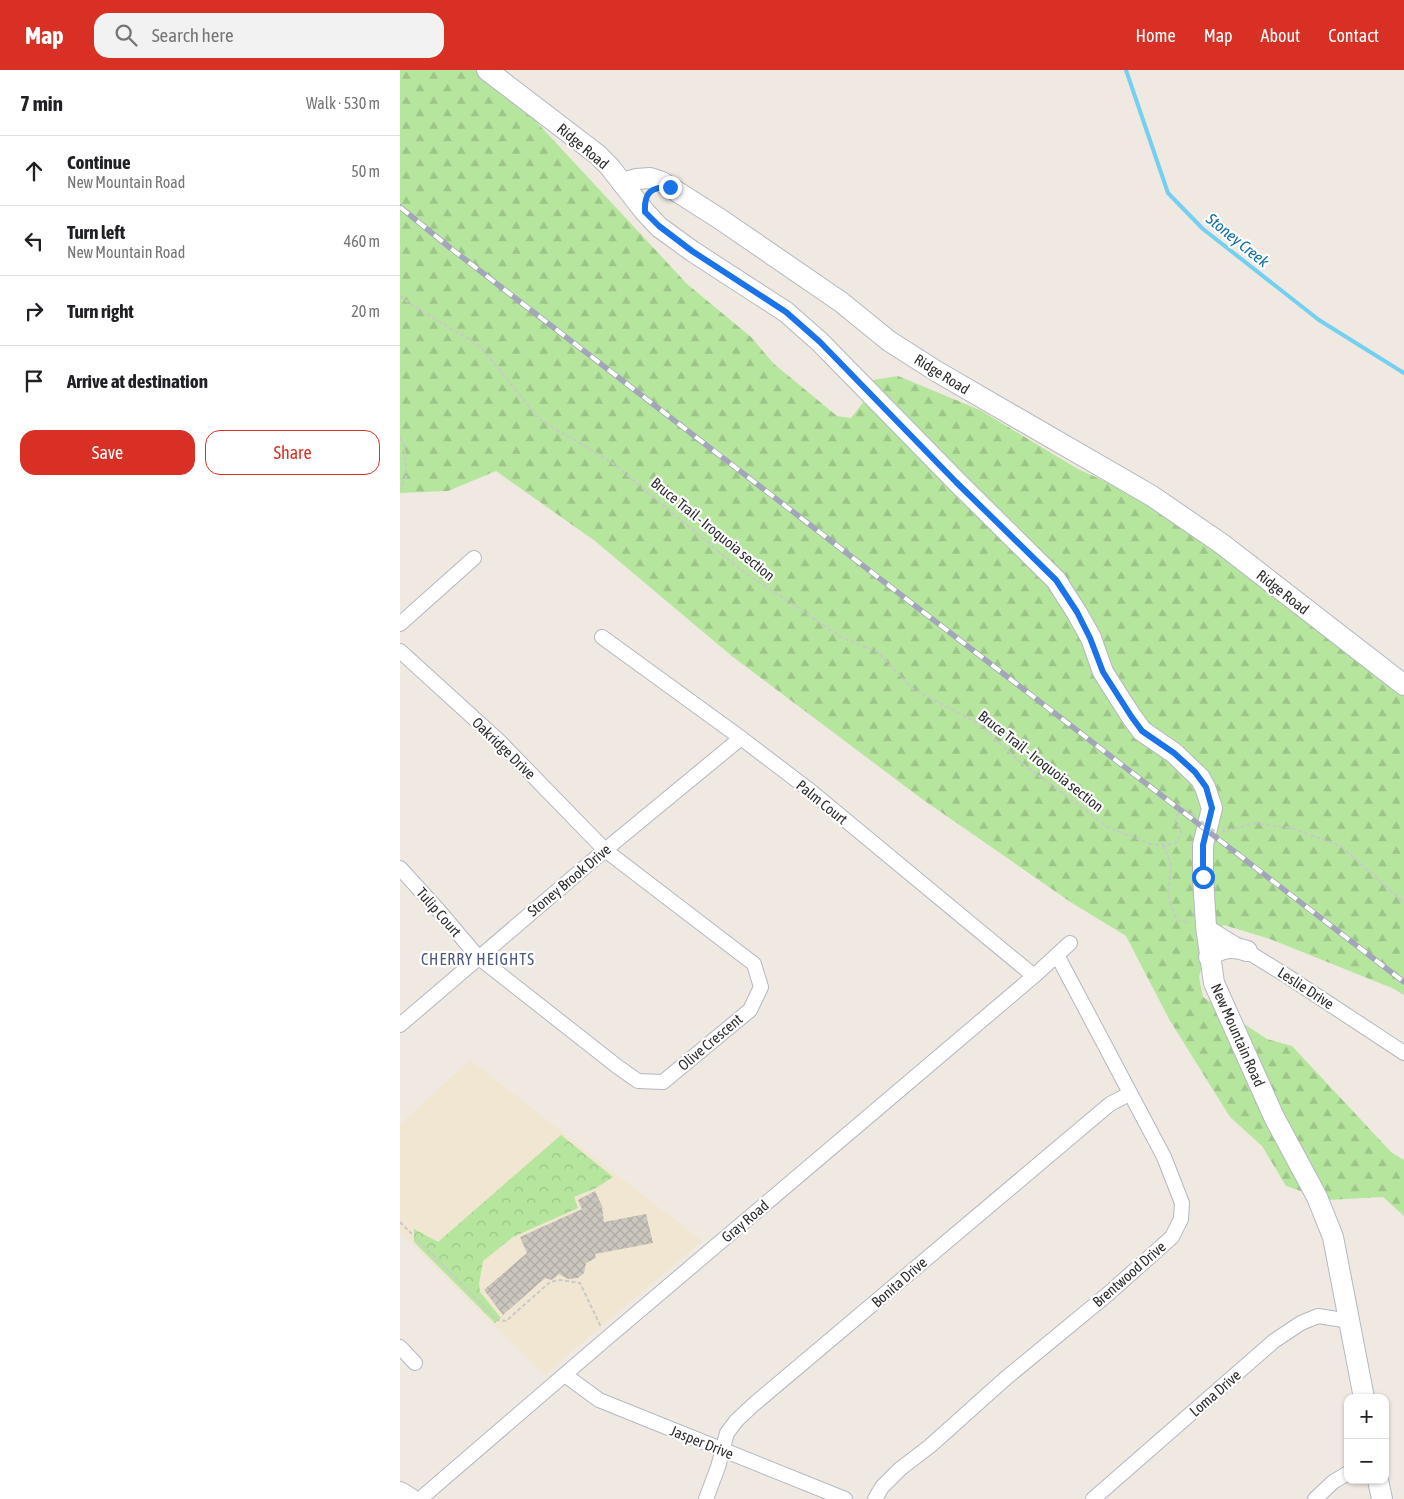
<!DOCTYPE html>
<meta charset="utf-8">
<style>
:root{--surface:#fff;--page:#f2f2f2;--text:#202124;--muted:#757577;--line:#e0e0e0;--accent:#d93025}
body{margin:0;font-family:"Asap Condensed",sans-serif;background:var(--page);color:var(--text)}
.controls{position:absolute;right:15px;bottom:15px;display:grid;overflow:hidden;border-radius:10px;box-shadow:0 1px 4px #0004}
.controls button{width:45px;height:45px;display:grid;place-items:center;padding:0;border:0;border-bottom:1px solid var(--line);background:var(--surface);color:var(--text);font:25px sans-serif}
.stop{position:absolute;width:15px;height:15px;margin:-11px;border:4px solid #1a73e8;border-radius:50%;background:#fff}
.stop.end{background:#1a73e8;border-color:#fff;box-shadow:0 1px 5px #0008}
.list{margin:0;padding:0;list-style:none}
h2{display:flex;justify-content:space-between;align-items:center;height:65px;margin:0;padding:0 20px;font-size:21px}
h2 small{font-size:16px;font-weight:400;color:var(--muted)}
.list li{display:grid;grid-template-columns:32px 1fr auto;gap:15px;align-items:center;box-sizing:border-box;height:70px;padding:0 20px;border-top:1px solid var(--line)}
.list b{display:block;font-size:19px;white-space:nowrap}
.list p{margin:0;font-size:16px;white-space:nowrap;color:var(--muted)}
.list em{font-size:16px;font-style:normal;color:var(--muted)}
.actions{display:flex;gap:10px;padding:15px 20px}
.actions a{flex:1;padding:11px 0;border:1px solid var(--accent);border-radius:15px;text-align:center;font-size:18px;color:var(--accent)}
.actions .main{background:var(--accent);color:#fff}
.icon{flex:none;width:28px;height:28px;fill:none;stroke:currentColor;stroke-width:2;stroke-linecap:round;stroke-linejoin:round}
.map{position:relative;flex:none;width:1004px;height:1429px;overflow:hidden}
header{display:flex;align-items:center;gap:30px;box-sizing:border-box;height:70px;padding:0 25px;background:var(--accent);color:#fff}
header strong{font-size:24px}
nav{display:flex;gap:28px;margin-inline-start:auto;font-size:18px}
.search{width:350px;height:45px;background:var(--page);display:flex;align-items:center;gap:12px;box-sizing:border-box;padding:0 18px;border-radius:15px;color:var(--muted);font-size:19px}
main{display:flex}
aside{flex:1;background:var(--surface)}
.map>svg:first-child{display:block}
.education{fill:#f0e6d1}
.forest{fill:url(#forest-firs)}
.park{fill:url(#park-crowns)}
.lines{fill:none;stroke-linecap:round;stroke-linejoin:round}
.stream{stroke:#75cff0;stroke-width:4}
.building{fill:url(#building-cross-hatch)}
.street-casing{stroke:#b4b7c1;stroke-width:16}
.secondary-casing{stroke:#b4b7c1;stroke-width:22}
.path{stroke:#c9c9c9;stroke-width:2;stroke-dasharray:4 2.5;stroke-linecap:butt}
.street{stroke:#fff;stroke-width:14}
.secondary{stroke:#fff;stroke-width:20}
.rail-casing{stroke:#a3a6b8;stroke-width:5.5}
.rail{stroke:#fff;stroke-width:4;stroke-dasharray:11;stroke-linecap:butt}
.path-bridge{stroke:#c9c9c9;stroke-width:2;stroke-dasharray:4 2.5;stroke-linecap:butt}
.route{stroke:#1a73e8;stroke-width:6}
.labels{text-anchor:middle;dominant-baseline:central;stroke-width:4.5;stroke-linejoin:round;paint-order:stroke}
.street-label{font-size:15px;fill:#2e2e2e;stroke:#fff}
.water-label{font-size:16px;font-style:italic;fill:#0d6fa3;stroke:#fff}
.neighbourhood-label{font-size:16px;letter-spacing:1px;fill:#4d5680;stroke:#fff}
</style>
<header>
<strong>Map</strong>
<div class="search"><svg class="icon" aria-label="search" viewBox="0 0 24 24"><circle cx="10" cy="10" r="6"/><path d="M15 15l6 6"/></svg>Search here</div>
<nav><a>Home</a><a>Map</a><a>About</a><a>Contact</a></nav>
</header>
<main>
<aside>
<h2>7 min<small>Walk · 530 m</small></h2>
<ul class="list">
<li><svg class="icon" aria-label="ahead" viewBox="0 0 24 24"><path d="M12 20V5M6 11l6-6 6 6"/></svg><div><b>Continue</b><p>New Mountain Road</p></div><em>50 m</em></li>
<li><svg class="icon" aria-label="left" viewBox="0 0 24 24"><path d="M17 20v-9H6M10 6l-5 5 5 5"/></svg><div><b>Turn left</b><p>New Mountain Road</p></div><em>460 m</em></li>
<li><svg class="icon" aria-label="right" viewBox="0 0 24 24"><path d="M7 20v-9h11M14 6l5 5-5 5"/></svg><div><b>Turn right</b></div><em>20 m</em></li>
<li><svg class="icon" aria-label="arrive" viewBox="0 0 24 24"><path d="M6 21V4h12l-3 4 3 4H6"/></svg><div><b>Arrive at destination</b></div></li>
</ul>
<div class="actions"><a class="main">Save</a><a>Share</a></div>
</aside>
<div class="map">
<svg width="1004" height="1429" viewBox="0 0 1004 1429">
<defs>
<pattern id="forest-firs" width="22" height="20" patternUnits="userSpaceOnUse" patternTransform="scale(1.25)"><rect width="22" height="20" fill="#b6e59e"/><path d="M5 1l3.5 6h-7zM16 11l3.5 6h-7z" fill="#9dc588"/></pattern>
<pattern id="park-crowns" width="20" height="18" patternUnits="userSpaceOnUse" patternTransform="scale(1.25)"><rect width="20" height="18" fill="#b6e59e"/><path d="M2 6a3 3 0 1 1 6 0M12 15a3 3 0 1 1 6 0" fill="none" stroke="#9dc588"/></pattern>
<pattern id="building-cross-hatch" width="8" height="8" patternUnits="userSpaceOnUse" patternTransform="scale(1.25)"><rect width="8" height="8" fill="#cbc7bf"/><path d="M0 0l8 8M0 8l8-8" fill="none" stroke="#afaba4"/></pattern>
</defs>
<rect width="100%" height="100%" fill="#efe9e1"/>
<!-- education -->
<polygon class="education" points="70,990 302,1171 144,1305 0,1162 0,1054"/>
<!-- forest -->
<polygon class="forest" points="0,0 82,0 106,19 287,214 351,267 374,294 437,346 451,348 465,330 473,310 498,306 580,340 678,399 791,451 1004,619 1004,925 992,918 870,869 824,855 810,866 799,907 803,927 867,969 892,976 992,1083 1004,1090 1004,1146 983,1127 927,1130 886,1116 862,1076 830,1047 769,949 726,866 672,833 522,729 333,587 195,471 96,401 48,421 0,423"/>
<!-- park -->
<polygon class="park" points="161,1065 213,1107 196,1118 174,1127 178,1138 113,1167 83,1191 79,1214 80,1222 101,1248 95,1253 14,1172 14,1159 38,1172"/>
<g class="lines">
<!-- stream -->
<polyline class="stream" points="726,0 768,123 803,159 919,250 1004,303"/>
</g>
<!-- building -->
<polygon class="building" points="195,1121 202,1136 204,1152 246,1144 253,1173 195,1184 196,1188 186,1193 184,1203 178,1208 168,1209 159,1204 152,1210 145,1208 103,1245 84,1220 127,1183 120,1167 182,1139 178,1130"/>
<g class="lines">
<!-- street casing -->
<g class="street-casing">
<g id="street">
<polyline points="0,554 74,488"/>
<polyline points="202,567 341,668 408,719 634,906"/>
<polyline points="0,581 99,671 205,780 354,894 361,917 350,940 263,1012 238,1011 218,997 78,887 40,842 0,798"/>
<polyline points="806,856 887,906 1004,983"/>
<polyline points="0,955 205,780 341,668"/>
<polyline points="0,1277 15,1293"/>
<polyline points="165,1305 199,1330 445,1429"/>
<polyline points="20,1429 206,1269 634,906 670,873"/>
<polyline points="306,1429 318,1397 327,1363 337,1350 353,1335 710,1034 729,1024"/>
<polyline points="475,1429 482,1417 500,1399 530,1376 606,1308 708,1224 772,1167 781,1149 782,1133 764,1087 657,885"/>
<polyline points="693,1429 874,1271 901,1253 918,1246 950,1251"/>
<polyline points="915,1429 933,1412 948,1403"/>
</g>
</g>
<!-- secondary casing -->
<g class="secondary-casing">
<g id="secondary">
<polyline points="87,0 198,85 209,96 245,142 259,157 292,181 386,242 420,272 556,411 656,510 677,543 691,568 703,602 731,646 742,661 774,683 800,708 805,717 812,738 803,775 803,807 806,856 814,913 874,1047 917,1127 933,1167 964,1328"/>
<polyline points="222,113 236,109 250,108 262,112 320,149 441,232 489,271 536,301 752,426 822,474 1004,615"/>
<path d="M 809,887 C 821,877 832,876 847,881"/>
<polyline points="978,1410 982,1429"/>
<polyline points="0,1422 11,1429"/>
</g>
</g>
<!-- path -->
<g class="path">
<polyline points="0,226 15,237 80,276 140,350 210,391 340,499 441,567 478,582 511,618 576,652 619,691 708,757 753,775 775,774 781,764 781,760 775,751 777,745 783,738 794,746"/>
<polyline points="0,368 4,375 7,405 0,419"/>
<polyline points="822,762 855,753 891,758 941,776 1004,833"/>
<polyline points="763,775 771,794 768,826 777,850 789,853"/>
<polyline points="0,1152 97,1250 106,1251 150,1212 160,1210 180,1213 201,1257"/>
</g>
<!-- street -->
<use href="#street" class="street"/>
<!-- secondary -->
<use href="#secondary" class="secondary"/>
<!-- rail casing -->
<g class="rail-casing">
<polyline id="rail" points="0,137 49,177 1004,912"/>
</g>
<!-- rail -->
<use href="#rail" class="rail"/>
<!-- path-bridge -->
<polyline class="path-bridge" points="801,751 817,763"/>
</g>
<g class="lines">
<!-- route -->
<path class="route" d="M 270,117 C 251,117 244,122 245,142 L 259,156 L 292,181 L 386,242 L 420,272 L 556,412 L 656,510 L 677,542 L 690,568 L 703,602 L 731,646 L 742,661 L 774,683 L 795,702 L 806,717 L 812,738 L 803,775 L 803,807"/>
</g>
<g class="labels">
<!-- street labels -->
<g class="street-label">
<text transform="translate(183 76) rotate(40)">Ridge Road</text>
<text transform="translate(542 304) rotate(32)">Ridge Road</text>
<text transform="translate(313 459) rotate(39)">Bruce Trail - Iroquoia section</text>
<text transform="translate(883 522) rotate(38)">Ridge Road</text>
<text transform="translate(104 678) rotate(44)">Oakridge Drive</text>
<text transform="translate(641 691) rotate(38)">Bruce Trail - Iroquoia section</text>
<text transform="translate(422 732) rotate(39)">Palm Court</text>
<text transform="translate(169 810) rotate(-40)">Stoney Brook Drive</text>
<text transform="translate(39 842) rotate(49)">Tulip Court</text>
<text transform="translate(906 918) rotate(33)">Leslie Drive</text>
<text transform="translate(838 965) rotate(66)">New Mountain Road</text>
<text transform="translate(310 972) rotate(-40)">Olive Crescent</text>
<text transform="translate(345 1151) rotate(-40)">Gray Road</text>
<text transform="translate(729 1204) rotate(-41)">Brentwood Drive</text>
<text transform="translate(499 1212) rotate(-41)">Bonita Drive</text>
<text transform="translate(815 1323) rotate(-41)">Loma Drive</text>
<text transform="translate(302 1372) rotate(22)">Jasper Drive</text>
</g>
<!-- water labels -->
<g class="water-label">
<text transform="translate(838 170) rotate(39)">Stoney Creek</text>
</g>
<!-- neighbourhood labels -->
<g class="neighbourhood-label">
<text x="78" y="889">CHERRY HEIGHTS</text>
</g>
</g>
</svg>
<div class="controls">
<button>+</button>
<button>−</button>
</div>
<div class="stop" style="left:803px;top:807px"></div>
<div class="stop end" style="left:270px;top:117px"></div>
</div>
</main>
